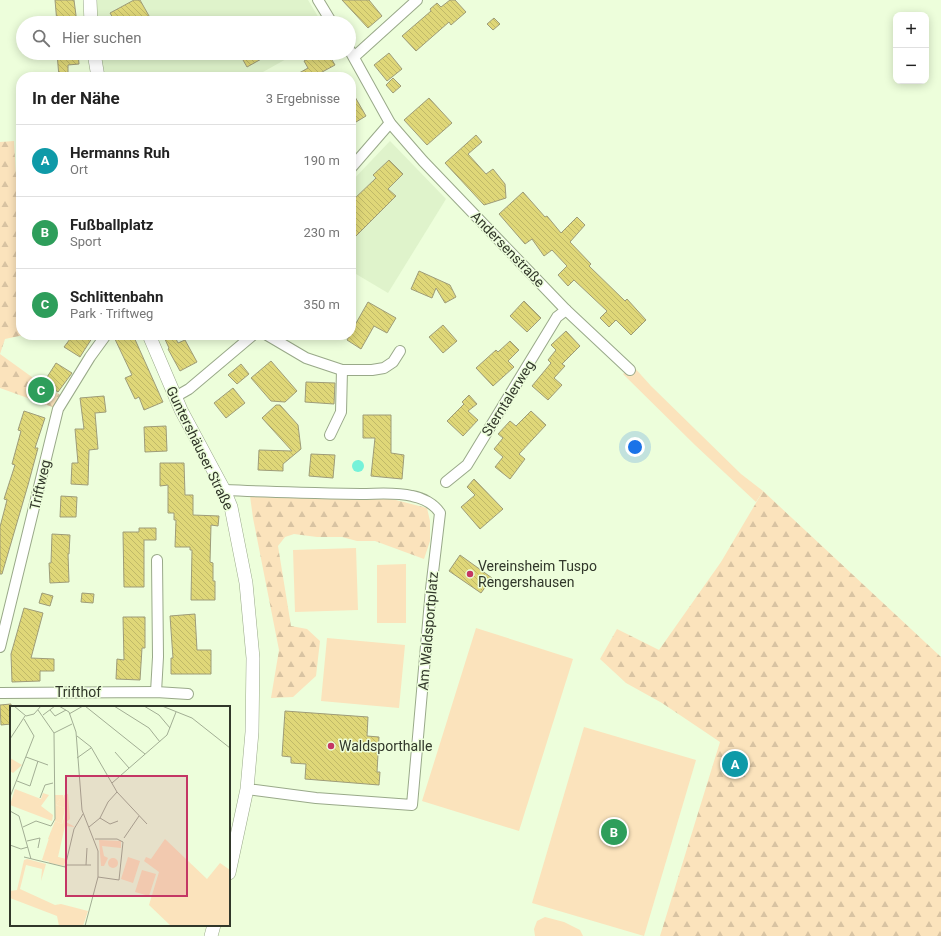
<!DOCTYPE html>
<html lang="de">
<meta charset="utf-8">
<style>
:root{--surface:#fff;--page:#f6f6f6;--text:#222;--muted:#767676;--line:#e0e0e0;--accent:#c43664}
body{margin:0;font-family:Roboto,sans-serif;background:var(--page);color:var(--text)}
.controls{position:absolute;right:12px;top:12px;display:grid;overflow:hidden;border-radius:8px;box-shadow:0 2px 10px #0003}
.controls button{width:36px;height:36px;display:grid;place-items:center;padding:0;border:0;border-bottom:1px solid var(--line);background:var(--surface);color:var(--text);font:20px sans-serif}
.you{position:absolute;left:635px;top:447px;width:14px;height:14px;margin:-10px;border:3px solid #fff;border-radius:50%;background:#1a73e8;box-shadow:0 0 0 6px #1a73e833}
.badge{display:grid;place-items:center;width:26px;height:26px;border-radius:50%;background:var(--accent);color:#fff;font-size:13px;font-weight:700}
.pin{position:absolute;translate:-50% -50%;border:2px solid #fff;box-shadow:0 1px 4px #0006}
.list{margin:0;padding:0;list-style:none}
h2{display:flex;justify-content:space-between;align-items:center;height:52px;margin:0;padding:0 16px;font-size:17px}
h2 small{font-size:13px;font-weight:400;color:var(--muted)}
.list li{display:grid;grid-template-columns:26px 1fr auto;gap:12px;align-items:center;box-sizing:border-box;height:72px;padding:0 16px;border-top:1px solid var(--line)}
.list b{display:block;font-size:15px;white-space:nowrap}
.list p{margin:0;font-size:13px;white-space:nowrap;color:var(--muted)}
.list em{font-size:13px;font-style:normal;color:var(--muted)}
.icon{flex:none;width:22px;height:22px;fill:none;stroke:currentColor;stroke-width:2;stroke-linecap:round;stroke-linejoin:round}
.map{position:relative;flex:none;width:941px;height:936px;overflow:hidden}
.search{position:absolute;background:var(--surface);box-shadow:0 2px 10px #0003;left:16px;top:16px;width:340px;height:44px;display:flex;align-items:center;gap:10px;box-sizing:border-box;padding:0 14px;border-radius:22px;color:var(--muted);font-size:15px}
.panel{position:absolute;background:var(--surface);box-shadow:0 2px 10px #0003;left:16px;top:72px;width:340px;height:268px;border-radius:16px}
.map>svg:first-child{display:block}
.built{fill:#dff3cb}
.grass{fill:#fbe3bc}
.forest{fill:url(#forest-firs)}
.water{fill:url(#water-ripples)}
.building{fill:url(#building-back-hatch);stroke:#9e9c79}
.lines{fill:none;stroke-linecap:round;stroke-linejoin:round}
.minor-casing{stroke:#99a989;stroke-width:12}
.tertiary-casing{stroke:#99a989;stroke-width:14}
.minor{stroke:#fff;stroke-width:10}
.tertiary{stroke:#fff;stroke-width:13}
.poi-dot{fill:#c43664;stroke:#edfedb;stroke-width:1.5}
.labels{text-anchor:middle;dominant-baseline:central;stroke-width:3;stroke-linejoin:round;paint-order:stroke}
.street-label{font-size:14px;fill:#31372a;stroke:#edfedb}
.poi-label{font-size:14px;fill:#31372a;stroke:#edfedb;text-anchor:start}
.inset-road{fill:none;stroke:#a2ae94;stroke-width:1}
.view{fill:#c43664;fill-opacity:0.15;stroke:#c43664;stroke-width:2}
.inset-edge{fill:none;stroke:#31372a;stroke-width:2}
</style>
<div class="map">
<svg width="941" height="936" viewBox="0 0 941 936">
<defs>
<pattern id="forest-firs" width="22" height="20" patternUnits="userSpaceOnUse"><rect width="22" height="20" fill="#fbe3bc"/><path d="M5 1l3.5 6h-7zM16 11l3.5 6h-7z" fill="#d8c3a2"/></pattern>
<pattern id="water-ripples" width="26" height="14" patternUnits="userSpaceOnUse"><rect width="26" height="14" fill="#75f2d9"/><path d="M2 4q2-2 4 0t4 0M15 11q2-2 4 0t4 0" fill="none" stroke="#66d0ba"/></pattern>
<pattern id="building-back-hatch" width="6" height="6" patternUnits="userSpaceOnUse"><rect width="6" height="6" fill="#dfd778"/><path d="M-1 5l2 2M0 0l6 6M5-1l2 2" fill="none" stroke="#c0b968"/></pattern>
</defs>
<rect width="100%" height="100%" fill="#edfedb"/>
<!-- built -->
<g class="built">
<polygon points="94,0 308,0 322,23 96,23"/>
<polygon points="98,53 297,53 254,77 103,77"/>
<polygon points="390,141 446,199 388,293 351,271 351,182"/>
</g>
<!-- grass -->
<g class="grass">
<polygon points="633,366 651,386 741,474 763,491 756,502 695,445 623,374"/>
<polygon points="356,548 358,610 295,612 293,550"/>
<polygon points="406,564 406,623 377,623 377,565"/>
<polygon points="476,628 573,659 519,831 422,801"/>
<polygon points="327,638 405,645 399,708 321,701"/>
<polygon points="584,727 696,760 644,936 532,903"/>
<polygon points="545,917 564,922 580,930 583,936 535,936 534,929 537,921"/>
</g>
<!-- forest -->
<g class="forest">
<polygon points="14,141 21,264 21,335 24,335 5,339 0,354 43,385 64,397 58,409 0,388 0,142"/>
<polygon points="763,491 941,657 941,936 660,936 720,742 662,703 626,683 600,659 617,629 659,650 721,562"/>
<polygon points="250,496 388,498 427,508 430,521 430,541 424,559 375,541 357,541 342,537 317,537 294,534 285,537 278,546 291,626 307,629 320,641 316,676 293,697 271,698 279,650 253,518"/>
</g>
<!-- water -->
<circle class="water" cx="358" cy="466" r="6"/>
<!-- building -->
<g class="building">
<polygon points="55,0 74,0 77,23 57,23"/>
<polygon points="134,0 140,0 153,23 116,23 110,13"/>
<polygon points="342,0 369,0 382,16 368,28"/>
<polygon points="450,0 455,0 466,12 451,25 449,22 416,51 402,36 431,11 430,9 437,3 441,7"/>
<polygon points="494,18 500,24 493,30 487,24"/>
<polygon points="57,53 78,53 79,64 68,65 68,77 59,77"/>
<polygon points="239,53 272,53 247,67"/>
<polygon points="318,53 328,53 335,65 313,77 292,77 308,68 304,61"/>
<polygon points="389,53 402,69 387,81 374,65"/>
<polygon points="393,78 401,86 393,93 386,85"/>
<polygon points="351,90 366,116 351,125"/>
<polygon points="429,98 452,123 427,145 404,120"/>
<polygon points="476,135 482,142 468,154 486,174 493,169 505,184 506,198 484,205 445,163"/>
<polygon points="389,160 403,174 388,189 396,196 351,241 351,202 376,178 373,175"/>
<polygon points="523,192 545,217 547,216 561,233 577,217 585,225 570,242 591,264 589,266 625,301 627,299 646,320 631,335 616,320 609,327 600,318 607,311 574,280 568,286 558,275 567,266 552,250 544,256 532,239 525,244 499,214"/>
<polygon points="419,271 450,285 456,297 445,303 436,288 432,298 411,289"/>
<polygon points="524,301 541,318 527,332 510,316"/>
<polygon points="368,302 396,318 387,333 374,326 361,349 347,340 350,335 351,335 351,332"/>
<polygon points="443,325 457,341 443,353 429,337"/>
<polygon points="566,331 580,346 562,364 565,366 554,378 562,385 548,400 532,386 551,363 548,360 556,350 551,345"/>
<polygon points="73,335 94,335 80,357 64,347"/>
<polygon points="113,335 133,335 163,402 144,410 139,397 135,399 125,378 132,375"/>
<polygon points="163,335 174,335 178,343 185,340 197,362 180,371 168,349 169,348"/>
<polygon points="510,341 519,350 508,361 514,367 493,386 476,368 496,350 498,352"/>
<polygon points="271,361 297,391 285,402 271,401 251,378"/>
<polygon points="56,363 72,373 58,392 44,382"/>
<polygon points="241,364 249,374 237,384 228,375"/>
<polygon points="306,382 335,383 334,404 305,402"/>
<polygon points="233,388 245,403 226,418 214,403"/>
<polygon points="469,395 477,404 468,411 478,420 463,436 447,421 464,404 462,402"/>
<polygon points="104,396 106,412 95,413 98,449 89,450 88,485 71,484 72,463 78,463 75,429 84,429 80,398"/>
<polygon points="276,405 280,405 298,425 301,449 283,464 283,471 258,470 259,450 292,451 262,418"/>
<polygon points="24,411 45,418 35,448 38,448 28,485 2,574 0,574 0,527 7,500 4,499 15,465 12,464 21,431 18,430"/>
<polygon points="531,411 546,425 519,454 525,459 510,479 495,467 503,457 494,449 503,438 498,434 510,421 516,426"/>
<polygon points="363,415 391,415 391,453 404,455 402,479 371,476 375,438 363,438"/>
<polygon points="166,426 167,451 145,452 144,427"/>
<polygon points="311,454 335,455 333,478 309,476"/>
<polygon points="160,463 184,463 185,495 193,495 193,515 219,516 218,526 211,525 210,562 213,563 213,581 215,581 215,600 191,600 192,550 190,550 190,547 175,547 176,520 174,520 174,513 168,513 168,485 160,486"/>
<polygon points="474,479 503,509 480,529 461,507 475,495 467,487"/>
<polygon points="61,496 77,497 76,517 60,517"/>
<polygon points="139,528 156,528 156,540 144,540 144,587 124,587 123,532 139,532"/>
<polygon points="52,534 70,535 69,554 68,554 69,582 50,583 49,563 51,563"/>
<polygon points="460,555 492,578 481,593 449,571"/>
<polygon points="42,593 53,596 50,606 39,603"/>
<polygon points="82,593 94,594 93,603 81,602"/>
<polygon points="24,608 43,613 31,658 54,659 54,671 40,671 40,681 12,682 11,654"/>
<polygon points="195,614 197,650 211,650 211,674 171,674 171,658 173,658 170,616"/>
<polygon points="123,617 145,617 145,648 142,648 140,680 116,679 117,659 124,660"/>
<polygon points="11,704 11,724 1,725 0,705"/>
<polygon points="285,711 368,717 367,736 379,737 377,772 380,772 379,785 305,779 306,764 291,763 291,757 282,756"/>
<polygon points="730,751 746,756 740,776 724,771"/>
</g>
<g class="lines">
<!-- minor casing -->
<g class="minor-casing">
<g id="minor">
<polyline points="318,0 332,23"/>
<polyline points="349,49 390,123 423,161 566,310 630,370"/>
<polyline points="354,57 417,0"/>
<polyline points="351,168 390,123"/>
<polyline points="267,335 306,358 342,370 372,370 384,368 393,362 400,351"/>
<polyline points="175,397 189,389 253,335"/>
<polyline points="330,435 341,412 342,370"/>
<polyline points="446,482 467,465 557,317 566,310"/>
<path d="M 224,490 C 269,492 315,493 361,494 C 378,494 395,492 412,496 C 423,498 434,504 440,513 L 431,589 L 412,805 L 316,798 L 247,789"/>
<polyline points="0,647 58,409 90,357 106,335"/>
<polyline points="156,692 158,657 157,560"/>
<polyline points="0,693 156,692 188,694"/>
</g>
</g>
<!-- tertiary casing -->
<g class="tertiary-casing">
<g id="tertiary">
<polyline points="90,0 91,23"/>
<polyline points="94,53 98,77"/>
<polyline points="149,335 181,410 224,490 231,507 246,583 253,658 252,732 247,789 229,873"/>
<polyline points="211,936 214,925"/>
</g>
</g>
<!-- minor -->
<use href="#minor" class="minor"/>
<!-- tertiary -->
<use href="#tertiary" class="tertiary"/>
</g>
<!-- markers -->
<g class="poi-dot">
<circle cx="470" cy="574" r="4"/>
<circle cx="331" cy="746" r="4"/>
</g>
<g class="labels">
<!-- street labels -->
<g class="street-label">
<text transform="translate(508 249) rotate(46)">Andersenstraße</text>
<text transform="translate(508 398) rotate(-58)">Sterntalerweg</text>
<text transform="translate(200 448) rotate(64)">Guntershäuser Straße</text>
<text transform="translate(40 485) rotate(-77)">Triftweg</text>
<text transform="translate(428 631) rotate(-85)">Am Waldsportplatz</text>
<text x="78" y="692">Trifthof</text>
</g>
<!-- poi labels -->
<g class="poi-label">
<text x="478" y="566">Vereinsheim Tuspo<tspan x="478" dy="16">Rengershausen</tspan></text>
<text x="339" y="746">Waldsporthalle</text>
</g>
</g>
<!-- overview -->
<g transform="translate(10 706)">
<rect width="220" height="220" fill="#edfedb"/>
<path d="M 5,83 L 31,93 L 33,87 L 39,89 L 31,100 L 43,109 L 42,115 L 0,99 ZM 45,89 L 53,89 L 53,93 L 50,93 L 46,99 L 55,102 L 52,118 L 45,115 ZM 118,151 L 130,155 L 123,177 L 111,173 ZM98 157a5 5 0 1 1 10 0a5 5 0 1 1-10 0ZM 132,164 L 146,168 L 139,190 L 125,186 Z" fill="#fbe3bc"/>
<path d="M 0,52 L 12,59 L 3,67 L 0,65 ZM 58,88 L 60,113 L 56,116 L 65,121 L 55,120 L 48,151 L 56,153 L 54,160 L 39,157 L 42,134 L 38,133 L 45,115 L 52,118 L 54,112 L 55,102 L 46,99 L 50,93 L 53,93 L 54,89 ZM 155,133 L 197,173 L 210,157 L 220,164 L 220,220 L 161,220 L 139,199 L 149,166 L 134,155 L 136,151 L 141,153 ZM 89,134 L 111,135 L 111,142 L 92,140 L 94,150 L 98,152 L 94,160 L 91,160 ZM 17,153 L 36,158 L 31,175 L 32,163 L 16,159 L 10,183 L 45,199 L 51,198 L 78,205 L 73,220 L 49,220 L 47,210 L 0,192 L 0,185 L 7,184 L 14,154 Z" fill="#fbe3bc"/>
<path d="M 41,126 L 52,129 L 47,151 L 55,153 L 53,159 L 32,154 Z" fill="#fbe3bc"/>
<path class="inset-road" d="M 4,0 L 16,10 L 24,8 L 31,0M 49,0 L 59,6 L 66,26 L 72,104 L 88,145 L 88,171 L 75,220M 75,0 L 135,48M 104,0 L 139,22 L 150,36M 134,0 L 149,9 L 160,22M 152,0 L 182,12 L 220,42M 28,4 L 44,27M 40,4 L 45,10 L 56,4M 59,8 L 73,0M 33,9 L 45,0M 44,27 L 62,18M 67,30 L 81,41 L 107,86 L 137,118M 0,33 L 15,10M 105,46 L 119,62M 16,51 L 38,59M 67,52 L 81,42M 7,75 L 20,80 L 28,55M 102,77 L 157,29 L 166,6M 0,91 L 24,30 L 14,13M 30,92 L 35,79 L 43,77M 0,105 L 9,110 L 21,153M 90,112 L 100,118 L 108,115M 13,121 L 26,115 L 41,120 L 45,113 L 44,27M 79,121 L 90,112 L 98,96 L 107,86M 114,132 L 129,110M 85,133 L 107,133 L 113,136 L 109,174 L 88,171M 17,135 L 30,132 L 28,142M 0,139 L 11,143 L 18,141M 14,151 L 55,161 L 64,123 L 73,108M 56,159 L 81,159M 76,159 L 77,142"/>
<path class="view" d="M 56,70 L 177,70 L 177,190 L 56,190 Z"/>
<rect width="220" height="220" class="inset-edge"/>
</g>
</svg>
<div class="controls">
<button>+</button>
<button>−</button>
</div>
<div class="you"></div>
<div class="pin badge" style="left:735px;top:764px;background:#0f9aa8">A</div>
<div class="pin badge" style="left:614px;top:832px;background:#2e9e5b">B</div>
<div class="pin badge" style="left:41px;top:390px;background:#2e9e5b">C</div>
<div class="search"><svg class="icon" aria-label="search" viewBox="0 0 24 24"><circle cx="10" cy="10" r="6"/><path d="M15 15l6 6"/></svg>Hier suchen</div>
<section class="panel">
<h2>In der Nähe<small>3 Ergebnisse</small></h2>
<ul class="list">
<li><span class="badge" style="background:#0f9aa8">A</span><div><b>Hermanns Ruh</b><p>Ort</p></div><em>190 m</em></li>
<li><span class="badge" style="background:#2e9e5b">B</span><div><b>Fußballplatz</b><p>Sport</p></div><em>230 m</em></li>
<li><span class="badge" style="background:#2e9e5b">C</span><div><b>Schlittenbahn</b><p>Park · Triftweg</p></div><em>350 m</em></li>
</ul>
</section>
</div>
